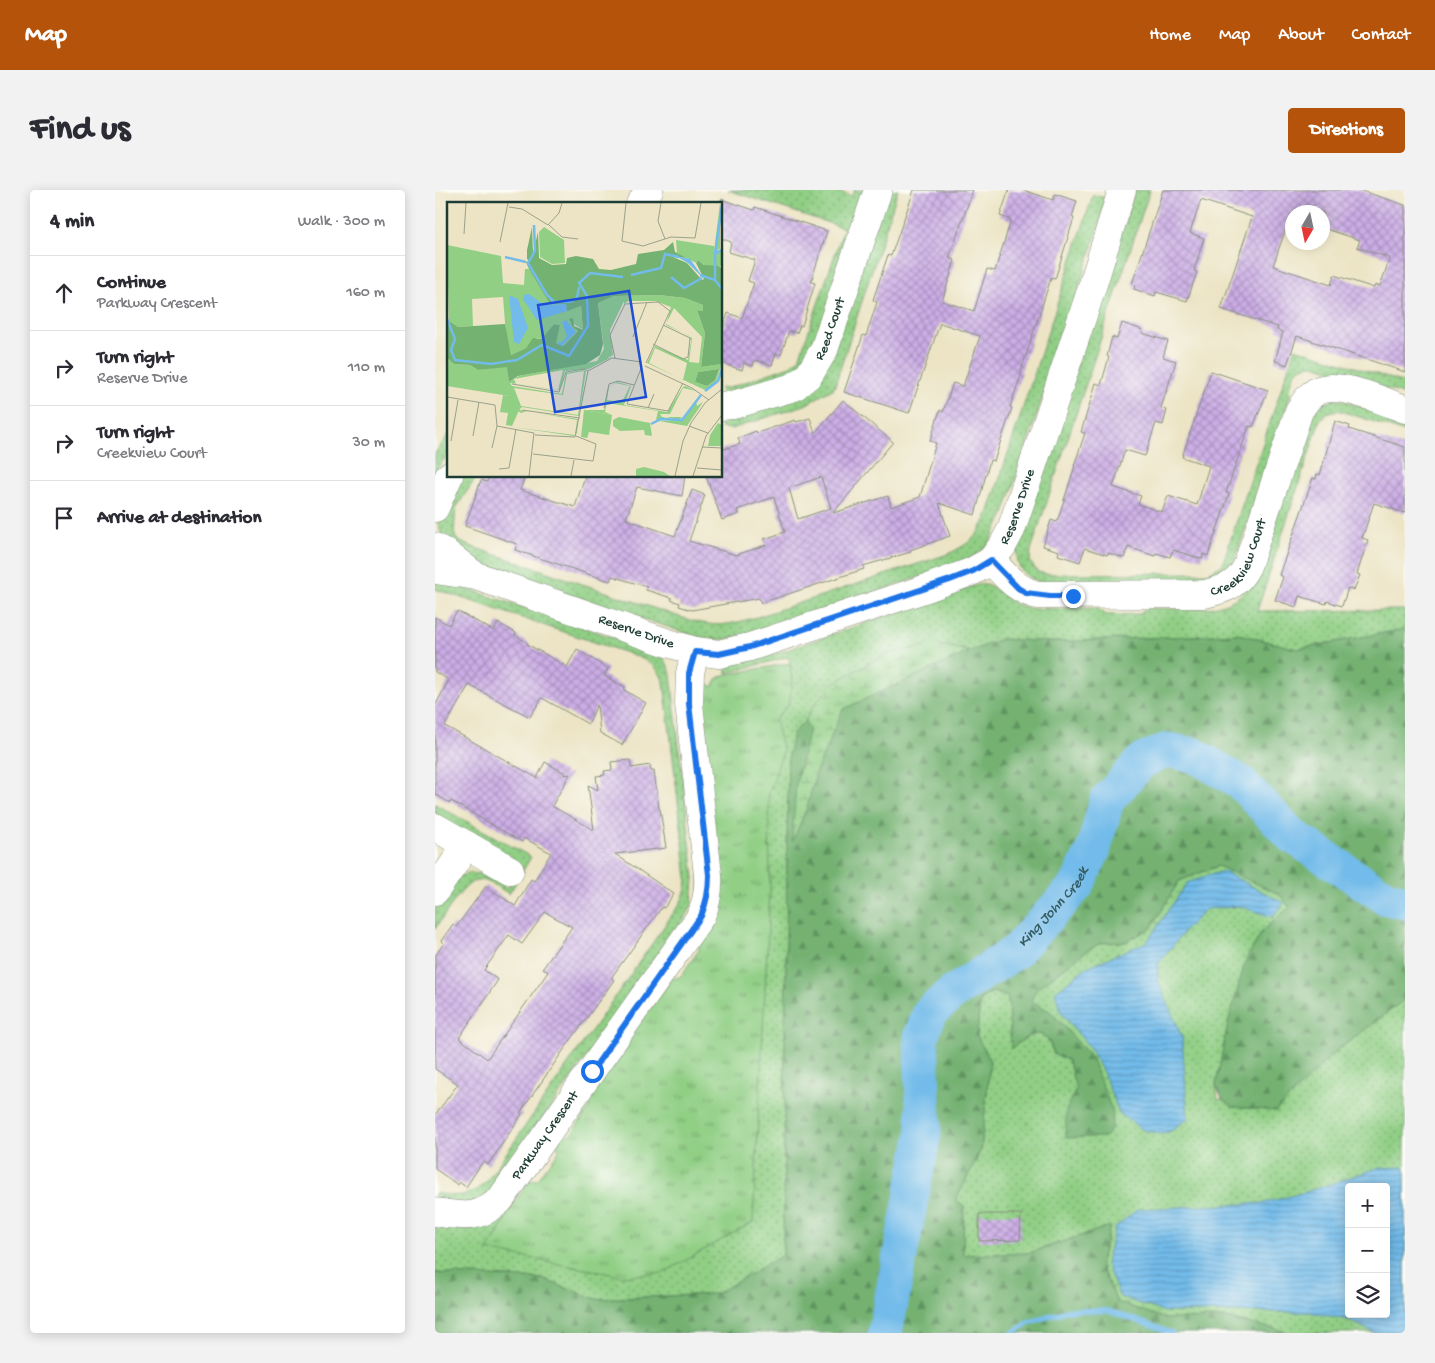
<!DOCTYPE html>
<meta charset="utf-8">
<style>
:root{--surface:#fff;--page:#f2f2f3;--text:#2b2b33;--muted:#7c7c81;--line:#e1e1e2;--accent:#b45309}
body{margin:0;font-family:"Gochi Hand",sans-serif;background:var(--page);color:var(--text)}
.controls{position:absolute;right:15px;bottom:15px;display:grid;overflow:hidden;border-radius:5px;box-shadow:0 2px 12px #0003}
.controls button{width:45px;height:45px;display:grid;place-items:center;padding:0;border:0;border-bottom:1px solid var(--line);background:var(--surface);color:var(--text);font:25px sans-serif}
.compass{position:absolute;left:850px;top:15px;width:45px;height:45px;border-radius:50%;background:var(--surface);box-shadow:0 2px 12px #0003;rotate:189deg}
.stop{position:absolute;width:15px;height:15px;margin:-11px;border:4px solid #1a73e8;border-radius:50%;background:#fff}
.stop.end{background:#1a73e8;border-color:#fff;box-shadow:0 1px 5px #0008}
.list{margin:0;padding:0;list-style:none}
h2{display:flex;justify-content:space-between;align-items:center;height:65px;margin:0;padding:0 20px;font-size:21px}
h2 small{font-size:16px;font-weight:400;color:var(--muted)}
.list li{display:grid;grid-template-columns:32px 1fr auto;gap:15px;align-items:center;box-sizing:border-box;height:75px;padding:0 20px;border-top:1px solid var(--line)}
.list b{display:block;font-size:19px;white-space:nowrap}
.list p{margin:0;font-size:16px;white-space:nowrap;color:var(--muted)}
.list em{font-size:16px;font-style:normal;color:var(--muted)}
.icon{flex:none;width:28px;height:28px;fill:none;stroke:currentColor;stroke-width:2;stroke-linecap:round;stroke-linejoin:round}
.map{position:relative;flex:none;width:970px;height:1143px;overflow:hidden;border-radius:5px}
header{display:flex;align-items:center;gap:30px;box-sizing:border-box;height:70px;padding:0 25px;background:var(--accent);color:#fff}
header strong{font-size:24px}
nav{display:flex;gap:28px;margin-inline-start:auto;font-size:18px}
.intro{display:flex;align-items:center;justify-content:space-between;box-sizing:border-box;height:120px;padding:0 30px}
h1{margin:0;font-size:35px}
.button{padding:12px 22px;border-radius:5px;background:var(--accent);color:#fff;font-size:18px;font-weight:700}
main{display:flex;gap:30px;padding:0 30px}
aside{flex:1;background:var(--surface);border-radius:5px;box-shadow:0 2px 12px #0003}
.map>svg:first-child{display:block}
.grass{fill:url(#grass-dots);stroke:#58865c;fill-rule:evenodd}
.forest{fill:url(#forest-firs);stroke:#4a7853}
.wetland{fill:url(#wetland-marsh);stroke:#58865c}
.park{fill:url(#park-tufts);stroke:#58865c}
.water{fill:url(#water-rules);stroke:#487c8f;fill-rule:evenodd}
.lines{fill:none;stroke-linecap:round;stroke-linejoin:round}
.stream{stroke:#72bbea;stroke-width:5.5}
.river{stroke:#72bbea;stroke-width:35}
.building{fill:url(#building-cross-hatch);fill-rule:evenodd}
.minor-casing{stroke:#86907c;stroke-width:29}
.minor{stroke:#fff;stroke-width:28}
.route{stroke:#1a73e8;stroke-width:6}
.labels{text-anchor:middle;dominant-baseline:central;stroke-width:5;stroke-linejoin:round;paint-order:stroke}
.street-label{font-size:14px;fill:#1f3d34;stroke:#fdfcf7}
.water-label{font-size:15px;font-style:italic;fill:#345c62;stroke:#fdfcf7}
.inset-river{fill:none;stroke:#72bbea;stroke-width:2.5}
.inset-road{fill:none;stroke:#9aa18b;stroke-width:1}
.view{fill:#1d4ed8;fill-opacity:0.15;stroke:#1d4ed8;stroke-width:2.5}
.inset-edge{fill:none;stroke:#1f3d34;stroke-width:2.5}
</style>
<header>
<strong>Map</strong>
<nav><a>Home</a><a>Map</a><a>About</a><a>Contact</a></nav>
</header>
<div class="intro"><h1>Find us</h1><a class="button">Directions</a></div>
<main>
<aside>
<h2>4 min<small>Walk · 300 m</small></h2>
<ul class="list">
<li><svg class="icon" aria-label="ahead" viewBox="0 0 24 24"><path d="M12 20V5M6 11l6-6 6 6"/></svg><div><b>Continue</b><p>Parkway Crescent</p></div><em>160 m</em></li>
<li><svg class="icon" aria-label="right" viewBox="0 0 24 24"><path d="M7 20v-9h11M14 6l5 5-5 5"/></svg><div><b>Turn right</b><p>Reserve Drive</p></div><em>110 m</em></li>
<li><svg class="icon" aria-label="right" viewBox="0 0 24 24"><path d="M7 20v-9h11M14 6l5 5-5 5"/></svg><div><b>Turn right</b><p>Creekview Court</p></div><em>30 m</em></li>
<li><svg class="icon" aria-label="arrive" viewBox="0 0 24 24"><path d="M6 21V4h12l-3 4 3 4H6"/></svg><div><b>Arrive at destination</b></div></li>
</ul>
</aside>
<div class="map">
<svg width="970" height="1143" viewBox="0 0 970 1143">
<defs>
<pattern id="grass-dots" width="8" height="8" patternUnits="userSpaceOnUse" patternTransform="scale(1.25)"><rect width="8" height="8" fill="#91cf85"/><path d="M2 2h.1M6 6h.1" fill="none" stroke="#76a96e" stroke-width="1.8" stroke-linecap="round"/></pattern>
<pattern id="forest-firs" width="22" height="20" patternUnits="userSpaceOnUse" patternTransform="scale(1.25)"><rect width="22" height="20" fill="#74b272"/><path d="M5 1l3.5 6h-7zM16 11l3.5 6h-7z" fill="#5f925e"/></pattern>
<pattern id="wetland-marsh" width="20" height="14" patternUnits="userSpaceOnUse" patternTransform="scale(1.25)"><rect width="20" height="14" fill="#91cf85"/><path d="M1 5h8M5 5V1M11 12h8M15 12V8" fill="none" stroke="#76a96e"/></pattern>
<pattern id="park-tufts" width="24" height="20" patternUnits="userSpaceOnUse" patternTransform="scale(1.25)"><rect width="24" height="20" fill="#91cf85"/><path d="M3 7l-1-3M5 7V3M7 7l1-3M15 17l-1-3M17 17v-4M19 17l1-3" fill="none" stroke="#76a96e"/></pattern>
<pattern id="water-rules" width="6" height="5" patternUnits="userSpaceOnUse" patternTransform="scale(1.25)"><rect width="6" height="5" fill="#72bbea"/><path d="M0 2.5h6" fill="none" stroke="#5d99be"/></pattern>
<pattern id="building-cross-hatch" width="8" height="8" patternUnits="userSpaceOnUse" patternTransform="scale(1.25)"><rect width="8" height="8" fill="#ccade6"/><path d="M0 0l8 8M0 8l8-8" fill="none" stroke="#a58ebb"/></pattern>
</defs>
<rect width="100%" height="100%" fill="#fdfcf7"/>
<filter id="ink" filterUnits="userSpaceOnUse"><feTurbulence type="fractalNoise" baseFrequency=".02" numOctaves="2"/><feDisplacementMap in="SourceGraphic" scale="10" xChannelSelector="R" yChannelSelector="G"/><feConvolveMatrix kernelMatrix="1 2 1 2 8 2 1 2 1" color-interpolation-filters="sRGB"/></filter>
<filter id="wash" filterUnits="userSpaceOnUse"><feTurbulence type="fractalNoise" baseFrequency=".0096" numOctaves="4" result="noise"/><feDisplacementMap in="SourceGraphic" scale="20" xChannelSelector="R" yChannelSelector="G"/><feGaussianBlur stdDeviation="1.12" result="paint"/><feColorMatrix in="noise" values="0 0 0 0 0 0 0 0 0 0 0 0 0 0 0 0 0 1.4 0 .05"/><feComposite in="paint" operator="in"/></filter>
<g filter="url(#wash)">
<rect width="100%" height="100%" fill="#ece4c5"/>
<!-- grass -->
<g class="grass">
<polygon points="293,0 398,0 417,6 419,0 433,0 384,149 360,184 286,207 286,198 294,198 355,176 364,169 409,38"/>
<polygon points="453,0 463,0 399,198 370,215 296,239 286,238 286,226 354,209"/>
<path d="M 700,0 L 715,0 L 596,360 L 595,372 L 603,382 L 611,384 L 773,383 L 787,375 L 860,158 L 970,193 L 970,205 L 879,175 C 858,175 856,189 855,206 L 800,370 C 790,383 785,388 769,391 L 613,394 C 590,388 581,382 582,357 Z"/>
<path d="M 658,5 L 671,8 L 663,40 L 569,324 L 554,354 L 545,362 L 524,374 L 328,440 L 287,450 L 263,447 L 51,377 L 9,351 L 3,334 L 4,324 L 27,286 L 42,286 L 21,318 L 19,343 L 22,350 L 32,355 L 248,428 C 281,438 290,436 322,427 L 513,364 C 539,351 543,347 554,321 Z"/>
<path d="M 903,209 L 970,231 L 970,242 L 903,220 L 891,223 L 885,230 L 822,421 L 970,420 L 970,439 L 862,459 L 803,444 L 618,452 L 567,449 L 536,461 L 498,454 L 381,512 L 370,531 L 359,543 L 353,570 L 348,1065 L 281,1104 L 161,1109 L 107,1089 L 0,1083 L 0,1036 C 40,1042 46,1042 77,1016 L 59,1051 L 165,1064 L 305,640 L 355,472 L 353,467 L 292,483 L 291,475 L 334,466 L 545,394 L 556,396 L 580,414 L 598,419 L 662,418 L 671,425 L 704,424 L 713,418 C 744,418 785,425 809,402 L 874,228 L 884,215 Z"/>
<polygon points="14,244 14,263 0,282 0,263"/>
<path d="M 0,388 L 222,462 C 230,469 234,475 236,485 L 259,688 L 257,715 L 252,725 L 55,1003 L 34,1014 L 0,1012 L 0,1003 C 24,1007 33,1008 52,991 L 246,712 L 251,699 L 252,688 L 229,492 C 221,474 215,472 198,465 L 0,399 Z"/>
<path d="M 0,614 L 96,667 L 74,704 C 66,699 56,692 46,690 C 32,686 8,728 0,739 L 0,719 L 19,692 L 25,686 L 35,683 L 47,684 L 73,698 L 84,677 L 0,629 Z"/>
<path d="M 783,676 L 844,704 L 855,718 L 828,740 L 811,770 L 793,833 L 781,895 L 783,910 L 787,909 L 799,917 L 841,921 L 898,864 L 970,809 L 970,1143 L 850,1143 L 790,1128 L 731,1129 L 682,1112 L 665,1075 L 675,1036 L 594,1063 L 528,1065 L 529,1016 L 521,1010 L 546,960 L 555,871 L 542,846 L 545,809 L 558,802 L 573,807 L 576,858 L 596,845 L 604,844 L 612,848 L 617,860 L 633,870 L 670,947 L 616,822 L 595,811 L 601,799 L 653,760 L 666,753 L 690,752 L 716,738 L 744,691 ZM 914,997 L 951,997 L 951,1124 L 914,1124 Z"/>
</g>
<!-- forest -->
<path class="forest" d="M 970,439 L 970,809 L 898,864 L 841,921 L 798,917 L 787,909 L 781,895 L 793,833 L 811,770 L 828,740 L 855,717 L 844,704 L 783,676 L 744,691 L 716,738 L 690,752 L 666,753 L 653,760 L 601,799 L 596,811 L 616,822 L 656,867 L 678,923 L 676,939 L 670,947 L 631,948 L 631,921 L 641,899 L 633,870 L 619,865 C 617,860 616,853 613,849 C 602,836 585,852 576,859 L 573,807 L 558,802 L 545,809 L 542,846 L 555,871 L 546,960 L 521,1010 L 529,1016 L 528,1065 L 594,1063 L 675,1036 L 665,1075 L 682,1112 L 731,1129 L 790,1128 L 849,1141 L 850,1143 L 0,1143 L 0,1083 L 107,1089 L 161,1109 L 281,1104 L 348,1065 L 353,569 L 358,543 L 370,531 L 374,539 L 361,595 L 358,650 L 371,621 L 382,579 L 408,519 L 536,461 L 566,449 L 618,452 L 803,444 L 862,459 Z"/>
<!-- wetland -->
<polygon class="wetland" points="498,454 536,461 408,519 382,579 371,620 357,652 361,595 374,539 370,531 381,512 397,494 449,465"/>
<!-- park -->
<polygon class="park" points="355,473 357,493 354,514 340,530 348,561 334,604 335,701 318,1032 228,1083 186,1086 52,1060 60,1049 77,1016 94,991 103,989 124,961 121,951 125,946 136,944 155,917 152,908 236,789 245,787 264,760 267,516 268,490 278,497 282,489 289,485"/>
<!-- water -->
<g class="water">
<polygon points="788,681 849,713 838,727 804,716 771,719 751,739 723,774 723,790 747,848 753,928 738,940 727,944 708,940 684,923 669,884 656,859 626,822 620,802 652,777 712,752 752,693"/>
<path d="M 970,977 L 970,1143 L 940,1143 L 914,1130 L 875,1122 L 730,1122 L 685,1107 L 671,1074 L 680,1038 L 703,1019 L 829,1013 L 871,1002 L 943,978 ZM 914,997 L 951,997 L 951,1124 L 914,1124 Z"/>
</g>
<g class="lines">
<!-- stream -->
<polyline class="stream" points="578,1143 593,1133 634,1120 674,1121 737,1143"/>
<!-- river -->
<path class="river" id="s1" d="M 450,1143 L 489,943 L 486,847 L 495,822 L 519,802 L 580,762 L 642,695 L 658,661 L 672,610 L 707,571 L 732,560 L 759,565 L 805,592 L 856,645 L 952,708 L 970,712"/>
</g>
<g id="blocks">
<!-- building -->
<g class="building">
<path d="M 479,0 L 538,0 L 514,68 L 520,70 L 507,111 L 539,121 L 552,79 L 560,81 L 576,30 L 565,26 L 574,0 L 588,0 L 618,10 L 620,4 L 642,11 L 637,27 L 639,28 L 620,89 L 616,88 L 586,181 L 587,182 L 575,217 L 577,218 L 559,271 L 555,270 L 540,325 L 504,313 L 515,346 L 475,360 L 476,362 L 428,376 L 429,379 L 326,413 L 324,408 L 257,420 L 244,416 L 245,413 L 236,410 L 237,408 L 211,400 L 212,397 L 177,386 L 175,391 L 156,385 L 80,360 L 82,354 L 30,336 L 46,290 L 52,292 L 54,286 L 90,286 L 85,300 L 140,317 L 150,286 L 250,286 L 247,306 L 202,297 L 191,329 L 240,346 L 257,300 L 270,305 L 254,351 L 301,365 L 331,355 L 329,349 L 350,342 L 339,307 L 302,320 L 304,324 L 287,330 L 271,286 L 286,286 L 286,260 L 305,254 L 303,248 L 321,241 L 322,243 L 360,230 L 361,232 L 375,228 L 380,243 L 408,210 L 458,252 L 398,323 L 453,306 L 456,317 L 485,307 L 501,253 L 495,251 L 505,220 L 508,222 L 518,193 L 528,196 L 545,146 L 505,133 L 474,223 L 409,202 L 428,145 L 431,146 L 442,112 L 438,110 L 453,65 L 456,66 ZM 386,287 L 396,318 L 363,329 L 354,298 Z"/>
<path d="M 728,0 L 924,0 L 970,15 L 970,182 L 862,146 L 852,175 L 840,171 L 848,142 L 842,140 L 843,137 L 786,119 L 817,27 L 766,10 L 755,43 L 769,48 L 759,81 L 762,82 L 752,111 L 721,102 L 720,106 L 699,99 L 700,95 L 697,94 ZM 858,22 L 888,22 L 888,38 L 925,50 L 922,57 L 955,68 L 945,96 L 940,95 L 939,98 L 899,85 L 896,95 L 838,76 L 851,38 L 858,40 Z"/>
<polygon points="286,9 319,20 320,17 392,41 376,92 380,93 367,136 365,135 362,143 354,141 346,165 341,163 337,175 320,170 318,176 309,173 307,180 286,173 286,145 293,123 307,128 319,93 313,91 320,70 294,62 296,52 286,48"/>
<polygon points="687,133 708,140 707,143 733,151 728,167 741,171 726,218 732,220 728,235 721,233 710,266 690,260 678,297 706,306 703,314 727,322 733,306 762,315 774,276 747,267 776,181 833,200 818,237 814,236 791,303 794,304 773,366 768,364 767,369 738,360 735,367 721,363 720,366 693,357 689,368 673,363 672,365 650,358 645,372 623,365 624,361 608,356 616,330 622,332 640,276 639,276 650,243 646,242 661,193 666,195 674,167 672,166 677,147 682,149"/>
<polygon points="900,231 915,236 914,239 970,257 970,323 939,313 927,348 933,350 922,384 925,385 919,400 913,398 907,416 892,411 891,414 864,406 861,417 840,410 848,387 844,385 878,288 881,289 882,284 885,285"/>
<path d="M 22,421 L 59,441 L 63,433 L 81,443 L 80,445 L 93,453 L 92,454 L 132,477 L 142,459 L 173,479 L 169,486 L 190,497 L 189,500 L 211,513 L 187,555 L 165,543 L 162,515 L 153,534 L 107,508 L 95,527 L 34,495 L 10,536 L 102,588 L 110,572 L 130,583 L 129,585 L 135,584 L 117,616 L 159,640 L 153,595 L 163,600 L 161,586 L 170,585 L 169,581 L 177,580 L 176,572 L 195,570 L 196,578 L 215,575 L 216,581 L 219,581 L 224,619 L 225,619 L 231,658 L 180,664 L 239,704 L 229,718 L 227,717 L 176,788 L 179,790 L 130,858 L 85,923 L 87,924 L 53,975 L 48,971 L 31,997 L 24,992 L 23,995 L 0,979 L 0,925 L 23,894 L 0,879 L 0,766 L 9,753 L 6,751 L 18,734 L 21,737 L 51,696 L 80,716 L 96,689 L 99,691 L 116,663 L 89,648 L 87,652 L 16,611 L 15,613 L 0,604 L 0,516 L 14,490 L 0,482 L 0,427 L 14,435 ZM 110,722 L 137,737 L 108,778 L 113,782 L 52,869 L 24,848 L 63,790 L 49,780 L 74,745 L 87,754 Z"/>
<polygon points="544,1024 586,1024 585,1050 544,1051"/>
</g>
</g>
</g>
<g filter="url(#ink)">
<use href="#blocks" fill-opacity="0" stroke="#86907c" stroke-width="1"/>
<g class="lines">
<!-- minor casing -->
<g class="minor-casing">
<g id="minor">
<polyline points="205,14 214,0"/>
<path id="s2" d="M 286,216 L 298,215 L 359,197 L 374,185 L 389,160 L 443,0"/>
<polyline points="0,318 14,286"/>
<polyline points="0,357 11,363 38,384"/>
<path id="s3" d="M 556,371 C 571,385 581,400 602,405 L 770,404 C 790,399 802,396 812,376 L 864,221 C 869,213 873,206 882,201 C 903,190 949,212 970,219"/>
<path id="s4" d="M 0,380 L 41,386 L 233,453 L 260,461 L 284,464 L 315,457 L 495,397 L 538,381 L 556,371 L 568,355 L 576,340 L 655,104 L 687,0"/>
<polyline points="0,637 75,680"/>
<polyline points="0,701 32,655"/>
<path id="s5" d="M 0,1022 C 26,1026 44,1030 65,1010 L 266,726 C 272,712 274,700 273,685 L 254,514 L 255,483 L 260,461"/>
</g>
</g>
<!-- minor -->
<use href="#minor" class="minor"/>
</g>
</g>
<g class="lines" filter="url(#ink)">
<!-- route -->
<path class="route" d="M 157,881 L 266,726 C 272,712 274,700 274,685 L 254,514 L 254,483 L 260,462 L 284,464 L 315,457 L 515,390 L 538,381 L 556,370 L 583,398 L 591,403 L 615,406 L 638,406"/>
</g>
<g class="labels">
<!-- street labels -->
<g class="street-label">
<text stroke="none"><textPath href="#s2" startOffset="146">Reed Court</textPath></text>
<text stroke="none"><textPath href="#s4" startOffset="646">Reserve Drive</textPath></text>
<text stroke="none"><textPath href="#s3" startOffset="280">Creekview Court</textPath></text>
<text stroke="none"><textPath href="#s4" startOffset="211">Reserve Drive</textPath></text>
<text stroke="none"><textPath href="#s5" startOffset="148">Parkway Crescent</textPath></text>
</g>
<!-- water labels -->
<g class="water-label">
<text stroke="none"><textPath href="#s1" startOffset="490">King John Creek</textPath></text>
</g>
</g>
<!-- overview -->
<g transform="translate(12 12)">
<rect width="275" height="275" fill="#ece4c5"/>
<path d="M 273,1 L 273,47 L 267,49 ZM 0,43 L 54,54 L 56,81 L 77,83 L 78,67 L 82,67 L 103,101 L 119,102 L 121,108 L 134,104 L 136,128 L 122,119 L 131,129 L 116,144 L 108,141 L 113,123 L 107,122 L 94,137 L 90,136 L 79,146 L 64,153 L 60,146 L 56,95 L 25,97 L 26,124 L 11,125 L 2,120 ZM 212,93 L 238,96 L 256,103 L 256,109 L 250,108 L 258,131 L 254,165 L 275,162 L 269,180 L 258,188 L 200,161 L 208,144 L 241,158 L 244,139 L 242,134 L 219,123 L 224,105 L 208,99 L 181,99 L 177,102 L 177,98 L 167,99 L 158,104 L 157,118 L 159,129 L 163,130 L 162,135 L 158,134 L 163,143 L 161,156 L 165,155 L 142,167 L 118,169 L 113,188 L 63,181 L 65,184 L 115,192 L 119,171 L 136,168 L 139,169 L 132,214 L 75,205 L 72,208 L 131,217 L 130,231 L 127,234 L 65,225 L 128,233 L 130,218 L 80,209 L 74,211 L 71,209 L 71,206 L 74,204 L 131,213 L 137,169 L 120,172 L 116,193 L 67,186 L 62,186 L 62,194 L 0,184 L 0,156 L 7,162 L 23,163 L 31,168 L 61,164 L 62,180 L 72,174 L 150,159 L 157,147 L 151,101 L 167,94 ZM 227,106 L 255,135 L 252,161 L 242,160 L 245,136 L 219,122 ZM 208,146 L 240,161 L 236,178 L 202,161 ZM 272,167 L 268,178 L 260,184 L 248,180 L 251,170 ZM 116,168 L 111,188 L 69,182 L 67,177 ZM 170,180 L 184,184 L 177,203 L 220,210 L 236,185 L 238,184 L 249,189 L 236,186 L 223,212 L 213,212 L 215,215 L 235,215 L 232,218 L 219,215 L 209,218 L 211,209 L 160,201 L 158,210 L 165,213 L 137,208 L 157,208 L 161,186 ZM 168,181 L 183,184 L 175,200 L 160,198 L 162,185 ZM 249,198 L 250,204 L 256,200 L 240,224 L 212,219 L 236,218 ZM 197,265 L 217,270 L 223,274 L 189,274 L 189,267 Z" fill="#91cf85" fill-rule="evenodd"/>
<path d="M 85,25 L 86,51 L 91,30 L 92,56 L 105,63 L 119,62 L 120,56 L 129,54 L 146,57 L 152,67 L 164,68 L 189,62 L 191,52 L 217,48 L 226,40 L 228,50 L 244,56 L 226,55 L 240,61 L 255,78 L 257,77 L 249,61 L 251,58 L 257,63 L 271,63 L 275,67 L 275,162 L 254,165 L 258,131 L 250,108 L 256,109 L 256,103 L 238,96 L 212,93 L 167,94 L 151,101 L 157,150 L 156,142 L 153,153 L 139,162 L 71,174 L 62,180 L 60,165 L 31,168 L 23,163 L 7,162 L 0,156 L 0,118 L 11,125 L 58,122 L 64,153 L 79,146 L 86,136 L 94,137 L 107,122 L 113,123 L 109,141 L 116,144 L 131,129 L 125,124 L 122,117 L 126,116 L 127,124 L 136,128 L 134,104 L 120,109 L 119,102 L 103,102 L 82,67 L 79,60 L 83,59 L 80,57 L 80,48 ZM 272,167 L 268,178 L 260,184 L 248,180 L 251,170 Z" fill="#74b272"/>
<path d="M 172,215 L 203,221 L 205,234 L 198,233 L 197,228 L 173,229 L 166,224 L 166,218 Z" fill="#91cf85"/>
<path d="M 97,25 L 117,38 L 118,61 L 105,62 L 93,55 L 92,30 ZM 229,38 L 267,44 L 267,49 L 275,47 L 275,64 L 257,63 L 251,58 L 249,61 L 230,51 ZM 178,97 L 163,128 L 166,153 L 159,157 L 154,104 L 162,98 ZM 62,186 L 67,186 L 74,204 L 65,224 L 59,223 L 61,211 L 53,210 L 56,193 L 62,194 ZM 137,208 L 165,213 L 162,233 L 142,230 L 140,236 L 134,235 ZM 271,221 L 275,223 L 275,244 L 261,244 L 263,233 Z" fill="#91cf85"/>
<path d="M 229,54 L 243,57 L 257,77 L 241,61 ZM 82,92 L 97,103 L 119,102 L 120,109 L 90,118 L 76,97 L 77,93 ZM 62,93 L 71,97 L 81,126 L 72,142 L 67,140 ZM 119,118 L 129,130 L 115,144 L 109,141 L 116,140 L 120,134 L 115,120 Z" fill="#72bbea"/>
<path class="inset-river" d="M 87,23 L 88,49 L 81,61 L 100,93 L 107,100 L 123,100 L 130,96 L 132,85M 268,52 L 275,3M 58,55 L 79,60M 184,73 L 214,66 L 218,52 L 232,55M 253,73 L 268,78 L 275,87M 224,75 L 237,86 L 255,76M 268,78 L 268,52 L 275,48M 0,117 L 8,137 L 4,148 L 8,158 L 44,162 L 70,158 L 95,143 L 122,154 L 141,124 L 140,94 L 132,81 L 143,71 L 176,75M 258,189 L 271,179 L 275,167M 204,222 L 214,217 L 235,218 L 254,193"/>
<path class="inset-road" d="M 179,1 L 175,39 L 196,44 L 224,35 L 248,36 L 254,1M 214,1 L 211,19 L 218,37M 62,5 L 75,7 L 101,23 L 112,11 L 115,1M 102,23 L 115,35 L 131,37M 17,32 L 19,1M 53,40 L 61,1M 186,135 L 200,100M 206,142 L 236,157 L 241,155 L 243,136 L 216,123M 168,156 L 163,133 L 178,102 L 211,100 L 223,109 L 199,161M 195,164 L 180,202 L 221,209 L 236,181M 198,164 L 245,186 L 262,198M 65,182 L 112,190 L 119,170 L 137,167 L 141,169M 0,195 L 48,203 L 50,224 L 87,231 L 82,274M 157,206 L 162,182 L 171,179 L 187,183M 201,206 L 207,192M 75,208 L 133,216M 242,224 L 261,231M 88,233 L 128,235 L 141,169 L 165,156 L 195,160M 26,234 L 32,200M 4,239 L 11,198M 255,245 L 275,246M 45,246 L 50,224M 86,252 L 146,259 L 149,242 L 129,234M 250,266 L 275,268M 52,267 L 62,266 L 69,227M 124,274 L 127,258M 228,274 L 236,239 L 244,221 L 258,201 L 275,187M 246,274 L 259,234 L 275,213"/>
<path class="view" d="M 182,89 L 199,195 L 108,210 L 91,103 Z"/>
<rect width="275" height="275" class="inset-edge"/>
</g>
</svg>
<div class="controls">
<button>+</button>
<button>−</button>
<button><svg class="icon" aria-label="layers" viewBox="0 0 24 24"><path d="M12 4l9 5-9 5-9-5zM3 14l9 5 9-5"/></svg></button>
</div>
<svg class="compass" viewBox="-18 -18 36 36"><path d="M0-13l5 13h-10z" fill="#e53935"/><path d="M0 13l5-13h-10z" fill="#7c7c81"/></svg>
<div class="stop" style="left:157px;top:881px"></div>
<div class="stop end" style="left:638px;top:406px"></div>
</div>
</main>
